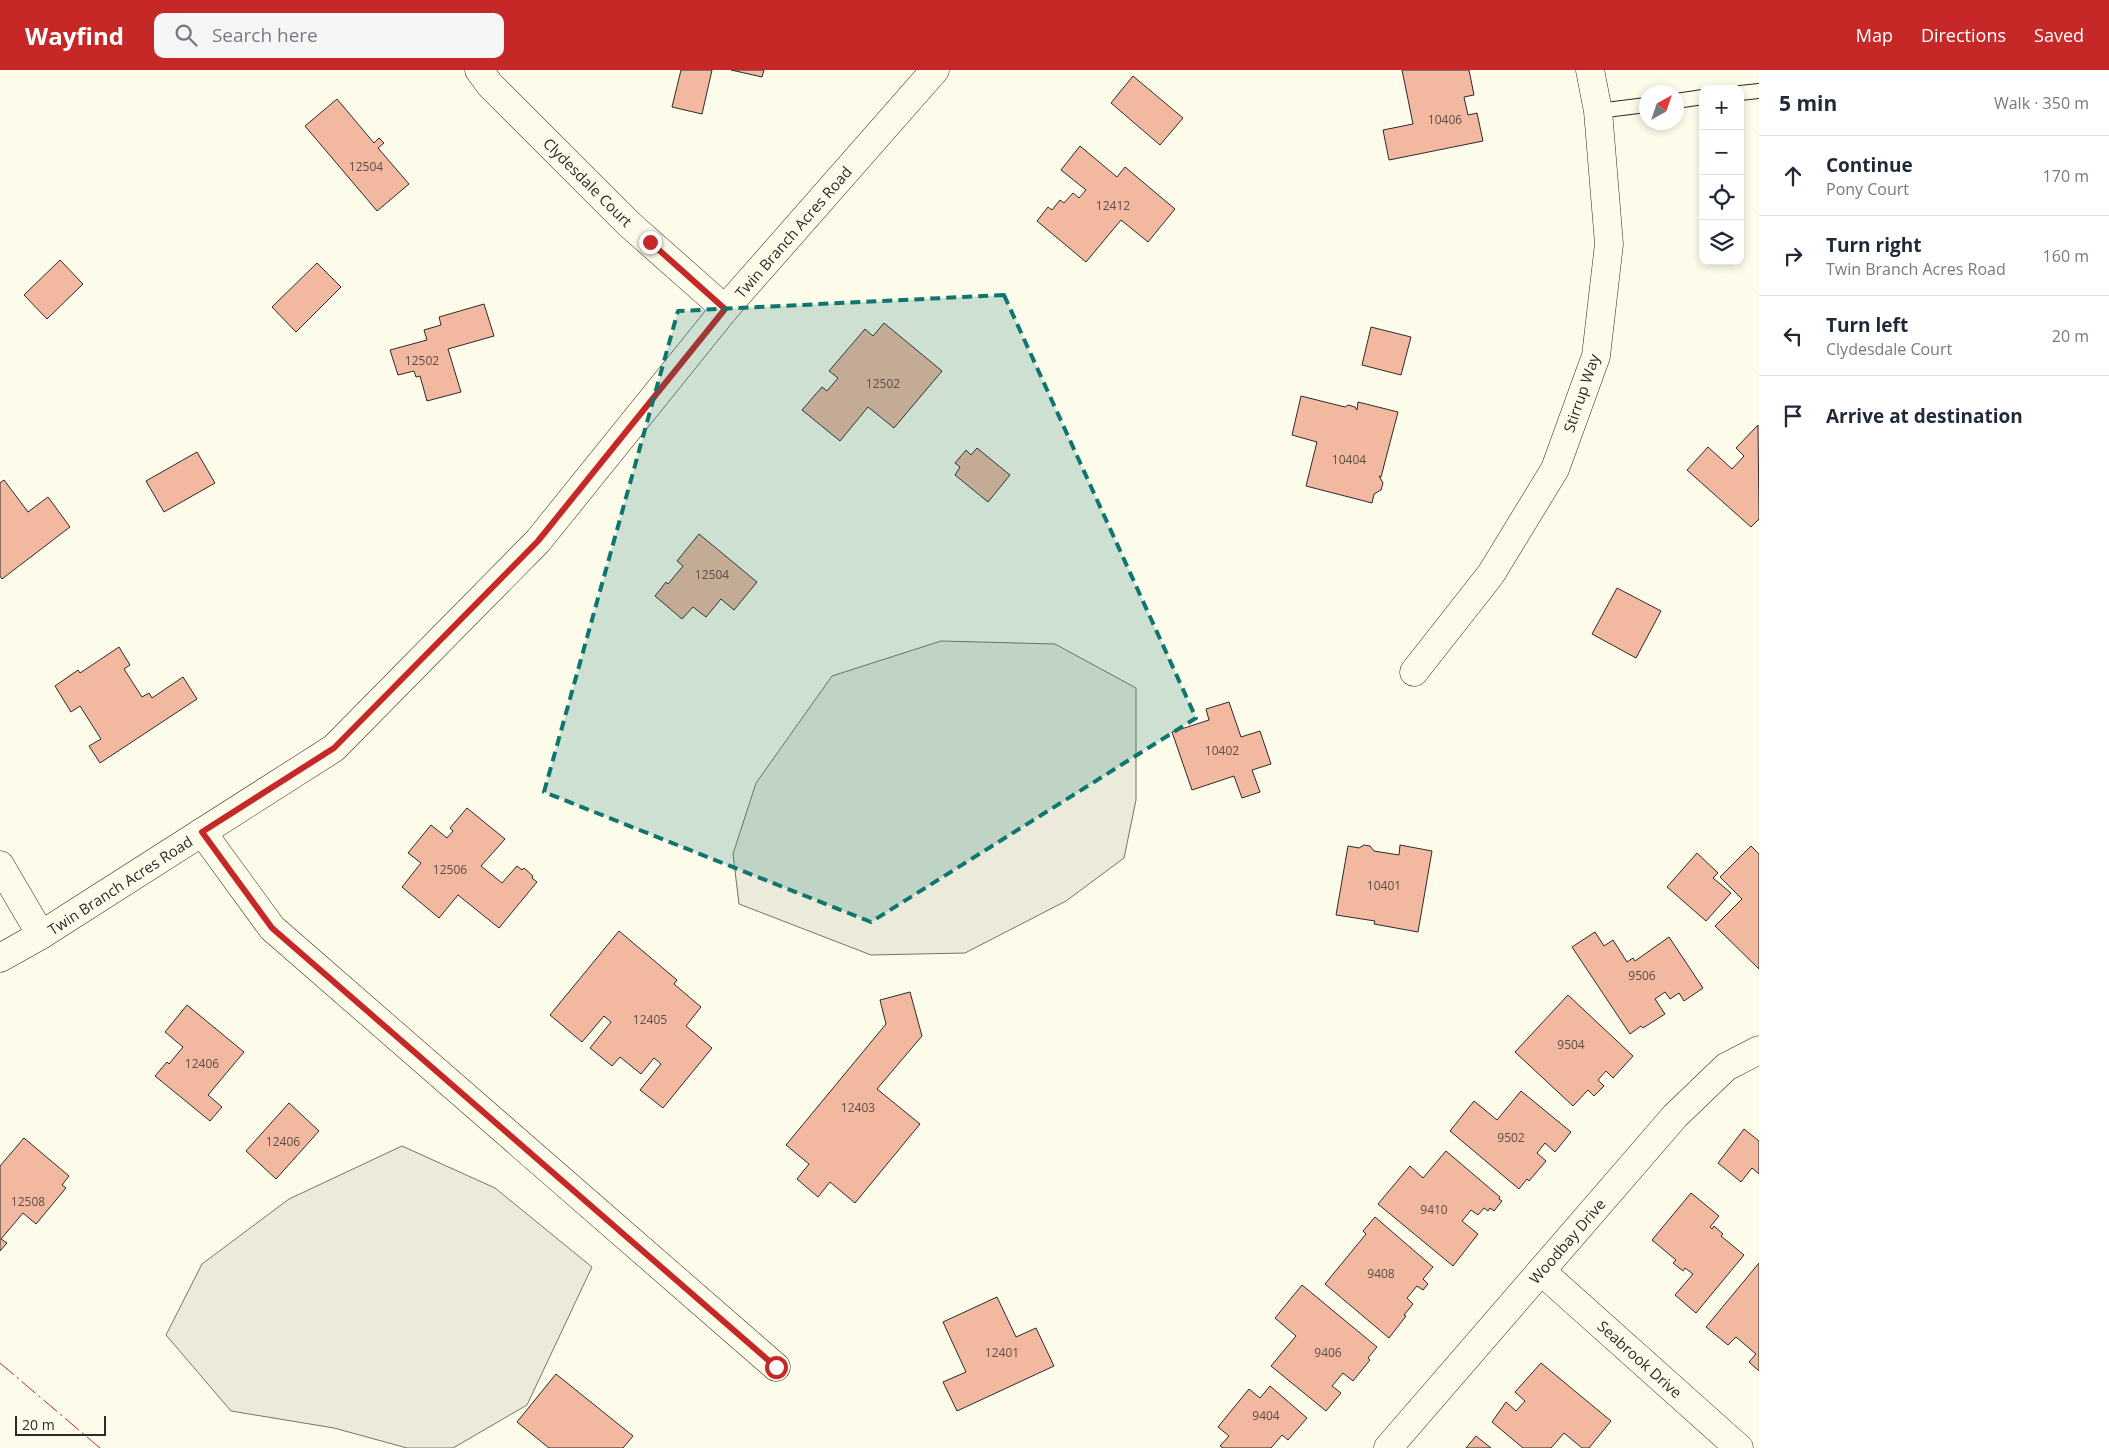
<!DOCTYPE html>
<meta charset="utf-8">
<style>
:root{--surface:#fff;--page:#f6f6f7;--text:#1f2937;--muted:#747a83;--line:#e0e1e3;--accent:#c62828}
body{margin:0;font-family:"Open Sans",sans-serif;background:var(--page);color:var(--text)}
.controls{position:absolute;right:15px;top:15px;display:grid;overflow:hidden;border-radius:10px;box-shadow:0 2px 8px #0003}
.controls button{width:45px;height:45px;display:grid;place-items:center;padding:0;border:0;border-bottom:1px solid var(--line);background:var(--surface);color:var(--text);font:25px sans-serif}
.compass{position:absolute;left:1639px;top:15px;width:45px;height:45px;border-radius:50%;background:var(--surface);box-shadow:0 2px 8px #0003;rotate:40deg}
.scale{position:absolute;left:15px;bottom:12px;width:91px;box-sizing:border-box;padding-left:5px;border:2px solid #2b2b2b;border-top:0;font-size:14px;line-height:18px;white-space:nowrap;color:#2b2b2b;-webkit-text-stroke:4px #fdfbea;paint-order:stroke}
.stop{position:absolute;width:15px;height:15px;margin:-11px;border:4px solid #c62828;border-radius:50%;background:#fff}
.stop.end{background:#c62828;border-color:#fff;box-shadow:0 1px 5px #0008}
.list{margin:0;padding:0;list-style:none}
h2{display:flex;justify-content:space-between;align-items:center;height:65px;margin:0;padding:0 20px;font-size:21px}
h2 small{font-size:16px;font-weight:400;color:var(--muted)}
.list li{display:grid;grid-template-columns:32px 1fr auto;gap:15px;align-items:center;box-sizing:border-box;height:80px;padding:0 20px;border-top:1px solid var(--line)}
.list b{display:block;font-size:19px;white-space:nowrap}
.list p{margin:0;font-size:16px;white-space:nowrap;color:var(--muted)}
.list em{font-size:16px;font-style:normal;color:var(--muted)}
.icon{flex:none;width:28px;height:28px;fill:none;stroke:currentColor;stroke-width:2;stroke-linecap:round;stroke-linejoin:round}
.map{position:relative;flex:none;width:1759px;height:1378px;overflow:hidden}
header{display:flex;align-items:center;gap:30px;box-sizing:border-box;height:70px;padding:0 25px;background:var(--accent);color:#fff}
header strong{font-size:24px}
nav{display:flex;gap:28px;margin-inline-start:auto;font-size:18px}
.search{width:350px;height:45px;background:var(--page);display:flex;align-items:center;gap:12px;box-sizing:border-box;padding:0 18px;border-radius:10px;color:var(--muted);font-size:19px}
main{display:flex}
aside{flex:1;background:var(--surface)}
.map>svg:first-child{display:block}
.green{fill:#ecebdb;stroke:#74746e}
.building{fill:#f2b8a0;stroke:#2b2b2b}
.lines{fill:none;stroke-linecap:round;stroke-linejoin:round}
.lane-casing{stroke:#2b2b2b;stroke-width:16}
.street-casing{stroke:#2b2b2b;stroke-width:29}
.secondary-casing{stroke:#2b2b2b;stroke-width:29}
.lane{stroke:#fdfbea;stroke-width:14}
.street{stroke:#fdfbea;stroke-width:28}
.secondary{stroke:#fdfbea;stroke-width:28}
.power{stroke:#c62828;stroke-width:1;stroke-dasharray:18 4 2.5 4;stroke-linecap:butt}
.route{stroke:#c62828;stroke-width:6}
.marked{fill:#0f766e;fill-opacity:0.2;stroke:#0f766e;stroke-width:4;stroke-dasharray:10 6;stroke-linejoin:round}
.labels{text-anchor:middle;dominant-baseline:central;stroke-width:4;stroke-linejoin:round;paint-order:stroke}
.number-label{font-size:12px;fill:#5d4e48}
.street-label{font-size:15px;fill:#2b2b2b;stroke:#fdfbea}
</style>
<header>
<strong>Wayfind</strong>
<div class="search"><svg class="icon" aria-label="search" viewBox="0 0 24 24"><circle cx="10" cy="10" r="6"/><path d="M15 15l6 6"/></svg>Search here</div>
<nav><a>Map</a><a>Directions</a><a>Saved</a></nav>
</header>
<main>
<div class="map">
<svg width="1759" height="1378" viewBox="0 0 1759 1378">
<rect width="100%" height="100%" fill="#fdfbea"/>
<!-- green -->
<g class="green">
<polygon points="941,571 1055,574 1136,618 1136,730 1124,788 1066,831 965,883 871,885 739,834 733,784 756,713 832,606"/>
<polygon points="402,1076 495,1118 592,1197 527,1335 453,1378 407,1378 334,1358 231,1341 166,1265 202,1194 289,1129"/>
</g>
<!-- building -->
<g class="building">
<polygon points="681,0 712,0 702,44 672,37"/>
<polygon points="731,0 764,0 762,7"/>
<polygon points="1402,0 1469,0 1474,25 1464,27 1468,45 1477,43 1483,71 1389,90 1383,60 1413,54"/>
<polygon points="1133,6 1183,48 1160,75 1111,33"/>
<polygon points="337,29 374,73 379,68 384,73 378,78 409,114 377,141 305,56"/>
<polygon points="1080,76 1117,107 1125,97 1175,139 1148,172 1121,150 1086,192 1037,151 1048,137 1052,140 1060,130 1064,133 1073,123 1079,128 1086,120 1061,100"/>
<polygon points="60,190 83,214 47,249 24,225"/>
<polygon points="317,193 341,217 296,262 272,237"/>
<polygon points="484,234 494,266 448,279 461,322 427,331 420,306 416,307 414,301 398,305 390,280 427,270 424,260 441,255 439,247"/>
<polygon points="884,253 942,301 894,358 868,337 840,371 802,340 822,317 827,321 838,308 829,301 865,259 873,266"/>
<polygon points="1371,257 1411,267 1401,305 1362,295"/>
<polygon points="1301,326 1345,337 1348,335 1355,337 1357,340 1358,332 1398,342 1381,407 1379,406 1383,413 1381,420 1374,424 1372,433 1306,416 1317,372 1292,365"/>
<polygon points="1758,355 1759,449 1751,457 1687,400 1708,377 1732,399 1744,386 1736,378"/>
<polygon points="977,378 1010,405 988,432 955,405 960,397 955,393 966,380 971,385"/>
<polygon points="197,382 215,413 164,442 146,411"/>
<polygon points="4,410 28,442 48,427 70,457 2,509 0,506 0,413"/>
<polygon points="699,464 757,512 734,540 721,529 706,547 693,537 682,549 655,526 666,512 668,514 683,496 677,491"/>
<polygon points="1617,518 1661,541 1636,588 1592,564"/>
<polygon points="119,577 130,595 124,599 142,627 149,623 152,628 183,607 197,629 100,693 89,676 101,669 80,636 71,642 55,616 78,600 80,603"/>
<polygon points="1229,632 1241,667 1260,661 1271,694 1252,700 1260,722 1242,728 1234,706 1192,720 1172,662 1209,650 1206,639"/>
<polygon points="467,738 505,769 481,796 502,813 517,796 522,800 524,798 533,806 532,808 537,812 499,858 458,825 439,848 402,817 421,793 408,783 431,755 447,768 453,761 450,758"/>
<polygon points="1364,775 1370,776 1374,781 1399,785 1400,775 1432,781 1418,862 1374,854 1375,851 1336,845 1348,776 1359,778"/>
<polygon points="1751,776 1759,784 1759,899 1715,856 1742,829 1720,807"/>
<polygon points="1697,783 1718,803 1713,808 1731,823 1706,851 1667,817"/>
<polygon points="619,861 677,910 674,914 701,937 686,956 712,978 663,1038 640,1020 661,994 654,988 641,1004 620,987 612,996 590,978 611,952 604,946 582,972 550,945"/>
<polygon points="1595,862 1604,876 1613,870 1627,892 1633,888 1635,891 1669,867 1703,918 1684,931 1679,923 1670,929 1665,922 1655,929 1665,944 1643,958 1641,956 1630,964 1572,877"/>
<polygon points="910,922 922,966 877,1019 920,1054 855,1133 830,1112 818,1127 797,1109 809,1094 786,1075 886,954 880,930"/>
<polygon points="1568,925 1633,986 1613,1008 1606,1001 1598,1010 1604,1016 1594,1026 1588,1020 1573,1036 1515,982"/>
<polygon points="187,935 244,982 208,1025 222,1037 210,1051 155,1006 167,992 169,994 183,977 165,962"/>
<polygon points="1521,1021 1571,1062 1555,1082 1545,1073 1537,1083 1546,1091 1529,1111 1527,1109 1519,1119 1450,1061 1474,1031 1497,1050"/>
<polygon points="289,1033 319,1061 276,1109 246,1081"/>
<polygon points="1744,1059 1759,1071 1759,1104 1752,1098 1741,1112 1718,1093"/>
<polygon points="24,1068 69,1106 62,1115 66,1118 36,1154 23,1143 1,1169 7,1173 0,1181 0,1096"/>
<polygon points="1446,1081 1500,1127 1499,1129 1502,1131 1494,1141 1490,1138 1488,1141 1484,1138 1478,1145 1471,1140 1462,1151 1478,1164 1453,1196 1378,1134 1410,1096 1423,1108"/>
<polygon points="1691,1123 1719,1146 1710,1157 1712,1159 1714,1156 1723,1164 1721,1166 1744,1185 1696,1243 1675,1225 1693,1204 1685,1198 1683,1201 1673,1193 1676,1190 1652,1170"/>
<polygon points="1375,1147 1433,1197 1423,1209 1428,1214 1423,1220 1417,1216 1407,1228 1413,1234 1404,1245 1406,1246 1389,1268 1325,1214 1366,1164 1363,1161"/>
<polygon points="1759,1193 1759,1301 1749,1292 1756,1284 1736,1267 1728,1275 1706,1257"/>
<polygon points="1302,1215 1377,1277 1368,1288 1370,1290 1353,1311 1343,1303 1332,1316 1341,1323 1326,1341 1271,1296 1296,1266 1275,1248"/>
<polygon points="997,1227 1016,1267 1036,1258 1054,1296 957,1341 943,1312 966,1302 943,1252"/>
<polygon points="1541,1293 1611,1351 1589,1378 1582,1378 1564,1363 1551,1378 1523,1378 1492,1352 1506,1332 1516,1341 1525,1331 1515,1322"/>
<polygon points="556,1304 633,1366 623,1378 549,1378 517,1352"/>
<polygon points="1270,1316 1307,1348 1288,1370 1282,1365 1271,1378 1223,1378 1220,1376 1229,1366 1218,1357 1249,1319 1260,1328"/>
<polygon points="1476,1366 1491,1378 1466,1378"/>
</g>
<g class="lines">
<!-- lane casing -->
<g class="lane-casing">
<g id="lane">
<polyline points="1740,23 1759,21"/>
<polyline points="1676,31 1703,27"/>
<polyline points="1598,41 1646,35"/>
</g>
</g>
<!-- street casing -->
<g class="street-casing">
<g id="street">
<polyline points="479,0 490,15 629,154 725,239"/>
<polyline points="1414,602 1491,504 1555,399 1596,286 1609,174 1598,41 1590,0"/>
<polyline points="202,762 272,858 776,1297"/>
<polyline points="0,795 41,865"/>
<polyline points="1541,1201 1739,1378"/>
<polyline points="1388,1378 1675,1046 1726,997 1759,980"/>
</g>
</g>
<!-- secondary casing -->
<g class="secondary-casing">
<polyline id="secondary" points="0,888 41,865 334,678 538,471 725,239 935,0"/>
</g>
<!-- lane -->
<use href="#lane" class="lane"/>
<!-- street -->
<use href="#street" class="street"/>
<!-- secondary -->
<use href="#secondary" class="secondary"/>
<!-- power -->
<polyline class="power" points="0,1293 100,1378"/>
</g>
<g class="lines">
<!-- route -->
<polyline class="route" points="650,172 725,239 538,471 334,678 202,762 272,858 776,1297"/>
</g>
<!-- marked area -->
<path class="marked" d="M 1004,225 L 1196,648 L 871,852 L 544,722 L 678,241 Z"/>
<g class="labels">
<!-- number labels -->
<g class="number-label">
<text x="1445" y="49">10406</text>
<text x="366" y="96">12504</text>
<text x="1113" y="135">12412</text>
<text x="422" y="290">12502</text>
<text x="883" y="313">12502</text>
<text x="1349" y="389">10404</text>
<text x="712" y="504">12504</text>
<text x="1222" y="680">10402</text>
<text x="450" y="799">12506</text>
<text x="1384" y="815">10401</text>
<text x="1642" y="905">9506</text>
<text x="650" y="949">12405</text>
<text x="1571" y="974">9504</text>
<text x="202" y="993">12406</text>
<text x="858" y="1037">12403</text>
<text x="1511" y="1067">9502</text>
<text x="283" y="1071">12406</text>
<text x="28" y="1131">12508</text>
<text x="1434" y="1139">9410</text>
<text x="1381" y="1203">9408</text>
<text x="1002" y="1282">12401</text>
<text x="1328" y="1282">9406</text>
<text x="1266" y="1345">9404</text>
</g>
<!-- street labels -->
<g class="street-label">
<text transform="translate(588 112) rotate(45)">Clydesdale Court</text>
<text transform="translate(793 162) rotate(-49)">Twin Branch Acres Road</text>
<text transform="translate(1581 323) rotate(-71)">Stirrup Way</text>
<text transform="translate(120 815) rotate(-33)">Twin Branch Acres Road</text>
<text transform="translate(1567 1171) rotate(-49)">Woodbay Drive</text>
<text transform="translate(1640 1289) rotate(42)">Seabrook Drive</text>
</g>
</g>
</svg>
<div class="controls">
<button>+</button>
<button>−</button>
<button><svg class="icon" aria-label="locate" viewBox="0 0 24 24"><circle cx="12" cy="12" r="6"/><path d="M12 2v4M12 18v4M2 12h4M18 12h4"/></svg></button>
<button><svg class="icon" aria-label="layers" viewBox="0 0 24 24"><path d="M12 4l9 5-9 5-9-5zM3 14l9 5 9-5"/></svg></button>
</div>
<svg class="compass" viewBox="-18 -18 36 36"><path d="M0-13l5 13h-10z" fill="#e53935"/><path d="M0 13l5-13h-10z" fill="#747a83"/></svg>
<div class="scale">20 m</div>
<div class="stop" style="left:776px;top:1297px"></div>
<div class="stop end" style="left:650px;top:172px"></div>
</div>
<aside>
<h2>5 min<small>Walk · 350 m</small></h2>
<ul class="list">
<li><svg class="icon" aria-label="ahead" viewBox="0 0 24 24"><path d="M12 20V5M6 11l6-6 6 6"/></svg><div><b>Continue</b><p>Pony Court</p></div><em>170 m</em></li>
<li><svg class="icon" aria-label="right" viewBox="0 0 24 24"><path d="M7 20v-9h11M14 6l5 5-5 5"/></svg><div><b>Turn right</b><p>Twin Branch Acres Road</p></div><em>160 m</em></li>
<li><svg class="icon" aria-label="left" viewBox="0 0 24 24"><path d="M17 20v-9H6M10 6l-5 5 5 5"/></svg><div><b>Turn left</b><p>Clydesdale Court</p></div><em>20 m</em></li>
<li><svg class="icon" aria-label="arrive" viewBox="0 0 24 24"><path d="M6 21V4h12l-3 4 3 4H6"/></svg><div><b>Arrive at destination</b></div></li>
</ul>
</aside>
</main>
